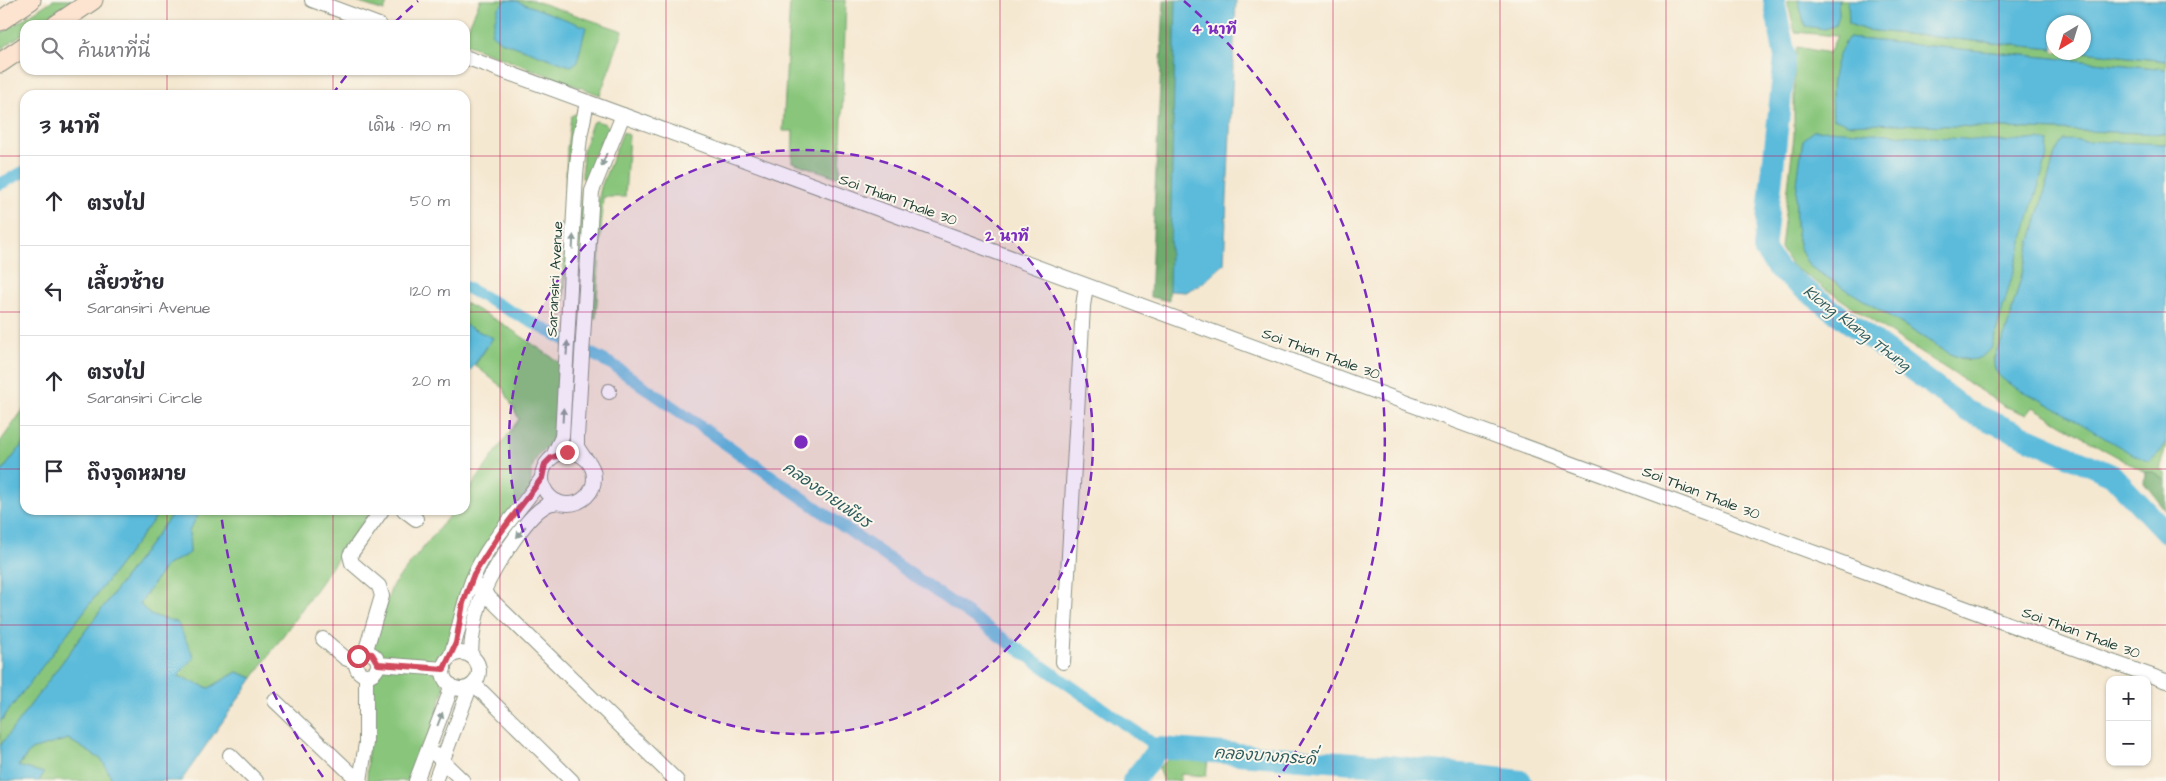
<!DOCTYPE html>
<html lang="th">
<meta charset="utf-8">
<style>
:root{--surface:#fff;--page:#f2f2f3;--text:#2b2b33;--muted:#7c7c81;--line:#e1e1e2}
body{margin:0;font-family:"Architects Daughter","Playpen Sans Thai",sans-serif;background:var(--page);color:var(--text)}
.controls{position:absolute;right:15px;bottom:15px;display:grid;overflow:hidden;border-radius:10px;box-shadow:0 1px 4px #0004}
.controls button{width:45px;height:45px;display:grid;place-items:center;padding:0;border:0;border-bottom:1px solid var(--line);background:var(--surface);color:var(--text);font:25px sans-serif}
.compass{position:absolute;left:2046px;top:15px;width:45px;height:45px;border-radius:50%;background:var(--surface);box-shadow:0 1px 4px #0004;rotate:218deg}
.stop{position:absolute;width:15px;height:15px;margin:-11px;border:4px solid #d1495b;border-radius:50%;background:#fff}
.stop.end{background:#d1495b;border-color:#fff;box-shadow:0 1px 5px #0008}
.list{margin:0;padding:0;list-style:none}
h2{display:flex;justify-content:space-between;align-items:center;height:65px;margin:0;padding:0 20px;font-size:21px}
h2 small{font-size:16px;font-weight:400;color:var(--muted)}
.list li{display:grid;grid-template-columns:32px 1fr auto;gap:15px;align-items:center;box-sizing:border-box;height:90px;padding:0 20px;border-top:1px solid var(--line)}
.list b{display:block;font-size:19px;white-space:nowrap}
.list p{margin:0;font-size:16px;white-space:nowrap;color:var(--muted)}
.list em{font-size:16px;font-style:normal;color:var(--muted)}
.icon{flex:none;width:28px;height:28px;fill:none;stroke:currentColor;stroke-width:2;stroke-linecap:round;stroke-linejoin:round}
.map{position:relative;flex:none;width:2166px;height:781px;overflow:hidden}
.search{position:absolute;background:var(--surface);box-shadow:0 1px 4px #0004;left:20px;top:20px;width:450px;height:55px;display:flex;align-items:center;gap:12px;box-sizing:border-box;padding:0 18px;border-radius:15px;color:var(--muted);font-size:19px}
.panel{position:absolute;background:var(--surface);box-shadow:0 1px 4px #0004;left:20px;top:90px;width:450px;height:425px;border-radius:15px}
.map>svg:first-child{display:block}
.green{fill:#89c67c;stroke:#548258;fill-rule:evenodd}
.forest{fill:#6eab6c;stroke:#467450}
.water{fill:#5cbbdb;stroke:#3e7c88}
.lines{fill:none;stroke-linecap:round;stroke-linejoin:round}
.canal{stroke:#5cbbdb;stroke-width:12}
.river{stroke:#5cbbdb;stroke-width:22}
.minor-casing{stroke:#8a9282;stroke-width:16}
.secondary-casing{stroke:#8a9282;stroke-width:21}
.minor{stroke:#fff;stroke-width:14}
.secondary{stroke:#fde4d1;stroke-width:19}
.oneway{fill:#8f9e9a}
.route{stroke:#d1495b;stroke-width:6}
.grid{fill:none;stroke:#c2185b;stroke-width:1;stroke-opacity:0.55}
.ring{fill:none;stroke:#7b2cbf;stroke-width:2.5;stroke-dasharray:9 6}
.labels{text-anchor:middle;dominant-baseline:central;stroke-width:4;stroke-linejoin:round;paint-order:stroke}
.street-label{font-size:15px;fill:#1f3d34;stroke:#fbf7ec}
.water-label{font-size:16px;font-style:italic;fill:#2e5c5e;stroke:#fbf7ec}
.centre{fill:#7b2cbf;stroke:#fbf7ec;stroke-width:2.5}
.ring-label{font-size:15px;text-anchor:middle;font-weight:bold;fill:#7b2cbf;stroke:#fbf7ec;stroke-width:4;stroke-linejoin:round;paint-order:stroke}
</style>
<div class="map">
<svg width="2166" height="781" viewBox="0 0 2166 781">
<rect width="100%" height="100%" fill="#fbf7ec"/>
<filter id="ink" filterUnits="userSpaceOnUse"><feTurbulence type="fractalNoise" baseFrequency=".02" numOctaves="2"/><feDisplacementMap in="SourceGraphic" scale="10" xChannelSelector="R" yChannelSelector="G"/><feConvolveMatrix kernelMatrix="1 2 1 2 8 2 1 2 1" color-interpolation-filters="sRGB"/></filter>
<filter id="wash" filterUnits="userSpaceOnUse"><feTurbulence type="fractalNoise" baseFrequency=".0096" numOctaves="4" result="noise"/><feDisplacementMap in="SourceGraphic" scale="20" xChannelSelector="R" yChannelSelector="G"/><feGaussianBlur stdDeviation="1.12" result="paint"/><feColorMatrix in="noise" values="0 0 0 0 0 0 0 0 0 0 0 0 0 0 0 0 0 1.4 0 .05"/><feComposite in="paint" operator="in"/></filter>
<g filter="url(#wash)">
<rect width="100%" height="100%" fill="#f5e8d1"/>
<!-- green -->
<g class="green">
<polygon points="53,0 72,0 35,25 25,25 25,32 0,50 0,34"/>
<polygon points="351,0 388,0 384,11"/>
<polygon points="480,0 532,0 623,31 600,95 465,44 465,35"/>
<polygon points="790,0 846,0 840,178 792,162 793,131 783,131"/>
<path d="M 1787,0 L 1798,0 L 1805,26 L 1839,15 L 1838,0 L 1848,0 L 1849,24 L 1866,30 L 2053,49 L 2054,52 L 2084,52 L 2166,61 L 2166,69 L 1848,38 L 1848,124 L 1870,123 L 2166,134 L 2166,144 L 2064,141 L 2055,154 L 2006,332 L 1993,359 L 2006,381 L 2050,405 L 2160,452 L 2166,442 C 2166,455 2160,458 2161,470 L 2166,473 L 2166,481 L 2154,472 L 2145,472 L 2105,450 L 2033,407 L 2027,415 L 2004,406 L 1874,322 L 1791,265 L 1781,248 L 1794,136 L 1794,65 L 1797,47 L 1829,53 L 1837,36 L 1795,32 ZM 2039,139 L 1968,361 L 1950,354 L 1809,266 C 1806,260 1802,254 1800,248 C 1791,217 1799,172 1803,140 L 2009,142 Z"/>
<polygon points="575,114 580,115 562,322 567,148 571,116"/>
<polygon points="596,121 606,124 610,130 599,158 593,167 596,171 590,180 582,178 583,151 592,123"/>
<polygon points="623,132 629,135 625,197 603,197 596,318 591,318 597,207 601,187"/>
<path d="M 585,189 L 587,192 L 581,263 C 573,258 581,203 582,191 Z"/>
<polygon points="577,278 580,278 571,427 569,427"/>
<path d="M 465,303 L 503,324 L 559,362 L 556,441 C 534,455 530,464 531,489 L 508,512 L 449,651 L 440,662 L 439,675 L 444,688 L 427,744 L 408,781 L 367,781 L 370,682 L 378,677 L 385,659 L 372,647 L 392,586 L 454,510 L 465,510 L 465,496 L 519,419 L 503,388 L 475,365 L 493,338 L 465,325 Z"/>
<polygon points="25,407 25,441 0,474 0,442"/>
<polygon points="161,510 175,510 0,746 0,722"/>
<polygon points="201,510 372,510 253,678 237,672 209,688 177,676 150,615 140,604 165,566 190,553 189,531"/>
<polygon points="68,739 102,760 113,781 39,781 44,773 18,767 31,750"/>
<polygon points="1172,756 1208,760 1206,776 1181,774 1180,781 1163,781 1158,768"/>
</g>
<!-- forest -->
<g class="forest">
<polygon points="1164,0 1176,0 1169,301 1150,297"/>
<polygon points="2145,472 2154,472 2166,481 2166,511 2144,483"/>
</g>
<!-- water -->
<g class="water">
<polygon points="506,0 514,0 586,27 577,62 572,66 567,65 500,41 491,33 498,8"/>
<polygon points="1176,0 1236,0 1224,264 1204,282 1186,292 1169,291"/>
<polygon points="1798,0 1838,0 1839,15 1836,25 1825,29 1805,26"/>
<polygon points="1848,0 2166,0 2166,61 2084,52 2084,22 2054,22 2053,49 1866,30 1849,24"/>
<path d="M 1848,38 L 2166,69 L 2166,134 L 1870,123 L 1848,124 L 1833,118 C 1831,88 1831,64 1848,38 Z"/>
<path d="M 1829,130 L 2009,142 L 2039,139 L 2049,142 L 2046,160 L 1991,349 C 1975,364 1969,361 1950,354 L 1809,266 C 1806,260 1802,254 1800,248 C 1791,216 1798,173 1803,140 L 1813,131 Z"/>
<path d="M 2064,140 L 2166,144 L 2166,442 L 2160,452 L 2149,462 C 2114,446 2084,424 2050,405 C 2036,397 2003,385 1996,371 C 1989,358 2001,344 2006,332 L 2055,154 Z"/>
<polygon points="465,325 493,338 465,378"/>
<polygon points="25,441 25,510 134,510 135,514 140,510 161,510 0,722 0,474"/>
<polygon points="175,510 201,510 189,531 190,553 165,566 140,604 150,615 177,622 194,657 178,676 209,688 237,672 253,678 181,781 113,781 102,760 68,739 31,750 18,766 44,773 39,781 0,781 0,746"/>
</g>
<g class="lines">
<!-- canal -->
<g class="canal">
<polyline points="0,184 25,171"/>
<polyline points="465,287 613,365 1159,748"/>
</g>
<!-- river -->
<g class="river">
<polyline points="1774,0 1785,57 1764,249 1779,270 1967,411 2112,475 2166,532"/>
<polyline points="1133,781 1159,748 1380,765 1521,781"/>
</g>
</g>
</g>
<g filter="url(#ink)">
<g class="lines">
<!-- minor casing -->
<g class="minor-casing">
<g id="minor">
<polyline points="312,0 379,25"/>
<path d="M 465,57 C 1006,257 1548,455 2090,654 L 2166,681"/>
<polyline points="609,392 609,391"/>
<circle cx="568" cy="478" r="26"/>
<polyline points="553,456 562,437 576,175 580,137 587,102"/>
<polyline points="583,456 577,447 577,437 592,191 623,115"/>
<polyline points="404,510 416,519"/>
<polyline points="472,581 677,781"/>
<polyline points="323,639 345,658 355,662"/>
<circle cx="367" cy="664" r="11"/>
<polyline points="365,653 382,596 379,586 352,563 350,555 382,510"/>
<circle cx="461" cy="671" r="18"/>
<path d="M 471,656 C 471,637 476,614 482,596 C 490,574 526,515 547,505 C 550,503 555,503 558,502"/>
<path d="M 450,657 C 460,631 462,603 474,576 C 489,540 520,511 542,478"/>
<polyline points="1063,662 1083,306 1086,286"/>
<polyline points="378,664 444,669"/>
<polyline points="474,684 572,781"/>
<polyline points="275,701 359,781"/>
<polyline points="230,755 256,781"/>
<polyline points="436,755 463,781"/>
<polyline points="360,781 366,743 366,675"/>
<polyline points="416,781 448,697 451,685"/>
<polyline points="435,781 470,687"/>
</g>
</g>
<!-- secondary casing -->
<g class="secondary-casing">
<g id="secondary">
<polyline points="0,21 31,0"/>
<polyline points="56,25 93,0"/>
<polyline points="0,63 25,46"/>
</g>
</g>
<!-- minor -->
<use href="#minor" class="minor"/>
<!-- secondary -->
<use href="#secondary" class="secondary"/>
</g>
<!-- one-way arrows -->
<defs><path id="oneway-solid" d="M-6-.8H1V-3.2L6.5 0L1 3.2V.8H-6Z" transform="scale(1.25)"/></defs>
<g class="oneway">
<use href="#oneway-solid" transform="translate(604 160) rotate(111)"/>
<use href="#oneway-solid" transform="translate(573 242) rotate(-87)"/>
<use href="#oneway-solid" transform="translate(567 348) rotate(-86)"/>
<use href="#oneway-solid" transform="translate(563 415) rotate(-87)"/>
<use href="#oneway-solid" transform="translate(521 532) rotate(129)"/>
<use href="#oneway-solid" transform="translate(440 719) rotate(-69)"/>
</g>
</g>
<g class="lines" filter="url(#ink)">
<!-- route -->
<polyline class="route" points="358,656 365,653 372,654 378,664 444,669 456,643 463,603 474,574 501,532 542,478 545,464 551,458 567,452"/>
</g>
<!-- grid -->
<path class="grid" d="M 167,0 L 167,25M 333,0 L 333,25M 500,0 L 500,781M 666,0 L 666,781M 833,0 L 833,781M 1000,0 L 1000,781M 1166,0 L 1166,781M 1333,0 L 1333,781M 1500,0 L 1500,781M 1666,0 L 1666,781M 1833,0 L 1833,781M 1999,0 L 1999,781M 167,70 L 167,95M 333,70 L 333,95M 0,156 L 25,156M 465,156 L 2166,156M 0,312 L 25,312M 465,312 L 2166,312M 0,469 L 25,469M 465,469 L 2166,469M 167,510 L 167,781M 333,510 L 333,781M 0,625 L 2166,625"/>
<!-- distance rings -->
<circle cx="801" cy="442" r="292" fill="#7b2cbf" fill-opacity=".12"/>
<g class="ring">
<circle cx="801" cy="442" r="292"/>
<path d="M323 777A584 584 0 0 1 221 513M332 95A584 584 0 0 1 350 71M395 22A584 584 0 0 1 418 1M1184 1A584 584 0 0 1 1279 777"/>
</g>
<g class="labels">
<!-- street labels -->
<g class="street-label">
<text transform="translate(898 200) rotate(20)">Soi Thian Thale 30</text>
<text transform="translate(555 279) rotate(-87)">Saransiri Avenue</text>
<text transform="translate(1321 354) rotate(20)">Soi Thian Thale 30</text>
<text transform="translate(1701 493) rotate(21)">Soi Thian Thale 30</text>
<text transform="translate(2081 633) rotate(20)">Soi Thian Thale 30</text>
</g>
<!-- water labels -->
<g class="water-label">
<text transform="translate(1857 328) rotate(37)">Klong Klang Thung</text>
<text transform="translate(827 495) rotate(35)">คลองยายเพียร</text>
<text transform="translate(1265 756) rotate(4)">คลองบางกระดี่</text>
</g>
</g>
<circle cx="801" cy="442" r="8" class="centre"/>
<g class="ring-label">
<text x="1214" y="34">4 นาที</text>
<text x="1007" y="241">2 นาที</text>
</g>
</svg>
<div class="controls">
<button>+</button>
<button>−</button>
</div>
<svg class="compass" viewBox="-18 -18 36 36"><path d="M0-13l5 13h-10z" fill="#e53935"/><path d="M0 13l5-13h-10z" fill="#7c7c81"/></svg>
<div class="stop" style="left:358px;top:656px"></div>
<div class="stop end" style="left:567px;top:452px"></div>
<div class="search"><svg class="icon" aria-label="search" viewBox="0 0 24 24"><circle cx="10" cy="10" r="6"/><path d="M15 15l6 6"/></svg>ค้นหาที่นี่</div>
<section class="panel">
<h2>3 นาที<small>เดิน · 190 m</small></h2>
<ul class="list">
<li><svg class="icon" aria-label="ahead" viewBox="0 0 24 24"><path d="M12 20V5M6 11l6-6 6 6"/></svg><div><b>ตรงไป</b></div><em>50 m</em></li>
<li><svg class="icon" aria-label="left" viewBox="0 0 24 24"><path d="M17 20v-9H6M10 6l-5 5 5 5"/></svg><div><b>เลี้ยวซ้าย</b><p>Saransiri Avenue</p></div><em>120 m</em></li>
<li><svg class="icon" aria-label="ahead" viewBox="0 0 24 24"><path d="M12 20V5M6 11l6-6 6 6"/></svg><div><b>ตรงไป</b><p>Saransiri Circle</p></div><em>20 m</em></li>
<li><svg class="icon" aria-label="arrive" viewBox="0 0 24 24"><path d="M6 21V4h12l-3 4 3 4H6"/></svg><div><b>ถึงจุดหมาย</b></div></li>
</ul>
</section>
</div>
